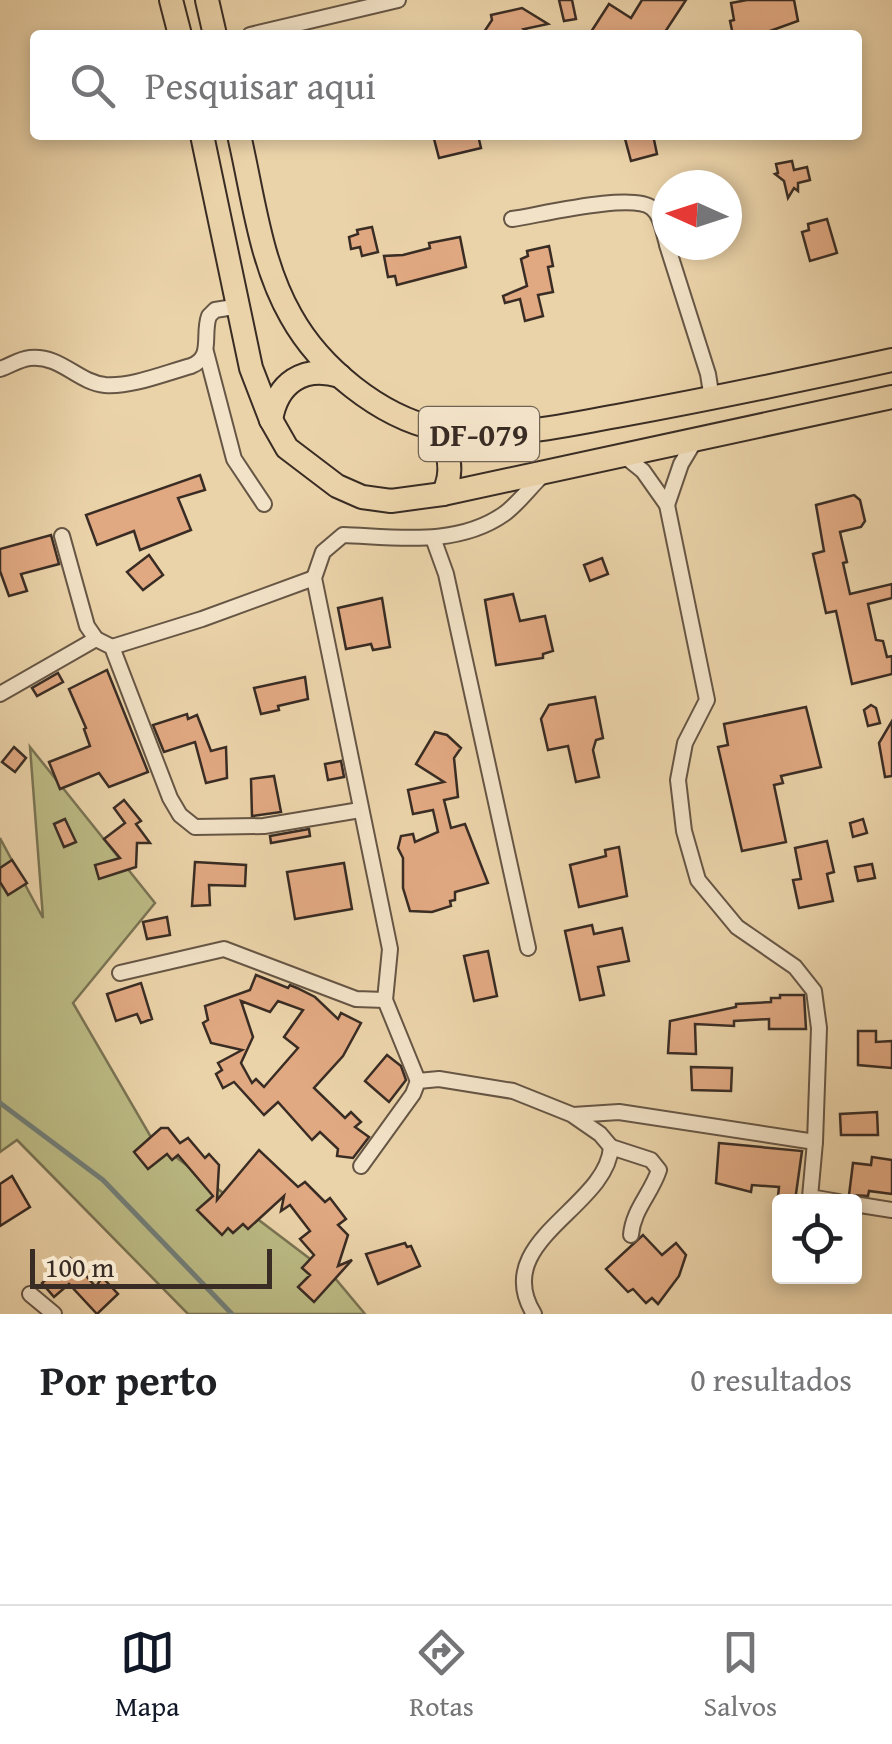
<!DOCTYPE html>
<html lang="pt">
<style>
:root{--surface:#fff;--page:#f2f2f2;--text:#202124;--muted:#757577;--line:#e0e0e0;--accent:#111827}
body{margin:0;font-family:"Gentium Book Plus",serif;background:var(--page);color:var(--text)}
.controls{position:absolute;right:30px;bottom:30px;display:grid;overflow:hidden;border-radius:10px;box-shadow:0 5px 15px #0003}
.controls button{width:90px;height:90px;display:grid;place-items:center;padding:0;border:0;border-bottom:2px solid var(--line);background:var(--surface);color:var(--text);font:50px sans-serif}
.compass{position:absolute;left:652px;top:170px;width:90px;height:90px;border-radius:50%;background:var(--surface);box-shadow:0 5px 15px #0003;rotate:273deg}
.scale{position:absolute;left:30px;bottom:25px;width:242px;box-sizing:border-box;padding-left:10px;border:5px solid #392c24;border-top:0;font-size:28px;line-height:35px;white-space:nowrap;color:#392c24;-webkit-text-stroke:8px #f2e2c7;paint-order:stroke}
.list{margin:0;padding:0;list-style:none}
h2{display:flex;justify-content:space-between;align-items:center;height:130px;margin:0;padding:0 40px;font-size:42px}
h2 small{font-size:32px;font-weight:400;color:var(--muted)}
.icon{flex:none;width:55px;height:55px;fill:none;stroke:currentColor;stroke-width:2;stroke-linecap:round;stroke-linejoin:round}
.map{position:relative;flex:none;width:892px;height:1314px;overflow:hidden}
.search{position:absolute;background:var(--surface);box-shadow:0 5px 15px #0003;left:30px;right:30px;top:30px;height:110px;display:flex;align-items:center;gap:25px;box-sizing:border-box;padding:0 35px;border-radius:10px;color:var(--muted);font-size:38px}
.sheet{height:290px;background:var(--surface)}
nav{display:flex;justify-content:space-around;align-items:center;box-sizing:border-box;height:140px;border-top:2px solid var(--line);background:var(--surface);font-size:28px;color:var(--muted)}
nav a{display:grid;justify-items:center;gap:5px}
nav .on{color:var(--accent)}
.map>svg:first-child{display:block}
.green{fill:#bcbb85;stroke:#7a7454;stroke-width:2.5}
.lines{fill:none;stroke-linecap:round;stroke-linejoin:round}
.stream{stroke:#737f78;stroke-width:5}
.building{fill:#e1a982;stroke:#392c24;stroke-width:2.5;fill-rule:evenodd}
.street-casing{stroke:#665645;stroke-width:18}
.primary-casing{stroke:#392c24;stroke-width:26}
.street{stroke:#f2e2c7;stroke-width:14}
.primary{stroke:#ebd3a9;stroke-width:22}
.labels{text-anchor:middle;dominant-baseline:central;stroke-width:9;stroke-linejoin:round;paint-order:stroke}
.shield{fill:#f2e2c7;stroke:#706355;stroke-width:2.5}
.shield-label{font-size:32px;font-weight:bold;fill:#392c24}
</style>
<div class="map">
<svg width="892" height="1314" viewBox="0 0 892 1314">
<rect width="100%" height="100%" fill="#ebd3a9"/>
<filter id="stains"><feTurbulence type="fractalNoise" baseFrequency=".002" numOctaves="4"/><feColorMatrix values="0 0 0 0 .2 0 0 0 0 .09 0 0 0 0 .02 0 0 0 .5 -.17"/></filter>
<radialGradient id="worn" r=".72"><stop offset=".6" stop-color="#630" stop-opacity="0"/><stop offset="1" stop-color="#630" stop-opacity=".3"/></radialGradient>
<!-- green -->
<polygon class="green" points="30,747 155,903 73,1003 152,1139 334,1277 365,1314 188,1314 17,1140 0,1152 0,838 43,918"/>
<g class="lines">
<!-- stream -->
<polyline class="stream" points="0,1103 103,1180 232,1314"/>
</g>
<!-- building -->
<g class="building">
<polygon points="559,0 572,0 576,19 564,21"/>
<polygon points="642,0 686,0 663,35 589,35 609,4 631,18"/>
<polygon points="747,0 794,0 798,21 759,35 733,35 730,21 734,20 731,3"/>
<polygon points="522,8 548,24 524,29 533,35 482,35 492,20 491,15"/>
<polygon points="433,135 478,135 481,148 439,158"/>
<polygon points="624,135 653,135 657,154 631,161"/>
<polygon points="792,161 794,170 807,167 810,180 798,183 798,191 794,188 788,198 784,181 775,174 778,173 776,164"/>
<polygon points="827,219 837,253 810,261 802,232 809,230 808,224"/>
<polygon points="372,227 378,252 362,256 360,247 351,249 349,237 358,234 357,230"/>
<polygon points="460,237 466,267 397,285 395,276 388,277 384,256 403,255 430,248 429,243"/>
<polygon points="549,246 553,266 548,267 553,292 538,295 543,316 525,321 520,299 505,303 503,296 527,286 521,259 528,256 527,251"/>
<polygon points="200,475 205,490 178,498 191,530 140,550 134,531 97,545 86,515"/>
<polygon points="854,495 860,500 865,521 861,527 840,532 847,562 843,563 850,594 892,584 892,598 868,604 876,640 883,641 887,657 892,656 892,674 852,684 836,611 826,613 813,554 824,551 816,505"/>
<polygon points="51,535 59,564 21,574 27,591 9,596 0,571 0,549"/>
<polygon points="149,555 163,575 143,590 127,572"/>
<polygon points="602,558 608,574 590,581 584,565"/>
<polygon points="513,594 520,621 545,616 553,651 543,654 543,658 496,665 485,600"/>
<polygon points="382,598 390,647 373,650 371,644 346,649 338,608"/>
<polygon points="107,670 148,772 109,787 99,773 60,789 49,762 90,746 84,729 86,728 69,689"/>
<polygon points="58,673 63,682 37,696 32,688"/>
<polygon points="305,677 308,699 278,706 279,710 261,714 254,688"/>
<polygon points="595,697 603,738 596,740 593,750 599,777 576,782 568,746 548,750 541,719 549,705"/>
<polygon points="871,705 876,708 880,723 868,726 864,710"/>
<polygon points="806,707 821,767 781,776 783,783 774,785 786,842 742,851 718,747 728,745 724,724"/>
<polygon points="187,714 188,719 197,715 211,751 226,747 227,778 206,783 195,742 164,752 153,725"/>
<polygon points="892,721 892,776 885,777 879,743"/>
<polygon points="435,732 447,735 461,748 454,758 458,797 444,800 451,828 465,824 488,883 455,892 455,900 450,901 451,906 432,912 410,911 403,888 403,858 398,848 401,836 413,834 415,842 438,832 433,810 413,814 408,790 444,782 416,764"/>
<polygon points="14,747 26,758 15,772 2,762"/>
<polygon points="341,761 344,777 328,780 325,764"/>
<polygon points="274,776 281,812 252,816 251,779"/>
<polygon points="124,800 141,821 136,824 150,843 137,843 136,867 99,879 95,865 120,858 104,839 125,823 114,808"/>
<polygon points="65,819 76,842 64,847 54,824"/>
<polygon points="863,819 867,833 853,837 850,823"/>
<polygon points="309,829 310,836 271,843 270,836"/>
<polygon points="827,841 834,872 827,874 833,901 799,908 793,880 801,879 795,848"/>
<polygon points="619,847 627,896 579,907 570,865 606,856 605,850"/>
<polygon points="12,860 27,883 8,895 0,882 0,868"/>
<polygon points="195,862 246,865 245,886 209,885 210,905 192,906"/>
<polygon points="344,863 352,909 295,919 287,872"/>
<polygon points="872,864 875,878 858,881 855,867"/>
<polygon points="167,917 170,935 147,939 143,922"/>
<polygon points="592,925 594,934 622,928 629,961 598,967 604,995 580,1000 565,931"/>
<polygon points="488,951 497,996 474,1001 464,956"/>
<path d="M 256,975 L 288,988 L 290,985 L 297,988 L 315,997 L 338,1019 L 341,1013 L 361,1023 L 343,1056 L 314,1088 L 345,1118 L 351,1112 L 361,1122 L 355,1127 L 369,1137 L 353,1158 L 337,1156 L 338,1149 L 320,1132 L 312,1140 L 278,1102 L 264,1115 L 234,1082 L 223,1088 L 216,1074 L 222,1070 L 218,1063 L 242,1050 L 211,1043 L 203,1023 L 208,1020 L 205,1006 L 250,990 ZM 241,1001 L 270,1012 L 278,1001 L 303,1010 L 284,1037 L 298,1048 L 264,1087 L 256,1079 L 252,1083 L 241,1063 L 253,1037 Z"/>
<polygon points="141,983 152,1019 141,1023 137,1014 116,1021 107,994"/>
<polygon points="780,995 804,995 806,1029 769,1029 769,1019 734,1021 734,1026 695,1024 696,1054 668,1053 670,1021 736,1007 736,1004 771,1002 771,998 780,998"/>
<polygon points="858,1031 876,1031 876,1042 892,1041 892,1068 858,1065"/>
<polygon points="387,1055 401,1066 406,1080 389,1102 365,1081"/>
<polygon points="691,1067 732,1068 731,1091 692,1090"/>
<polygon points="877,1112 878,1135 841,1135 840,1114"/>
<polygon points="161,1128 168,1128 180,1143 188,1138 205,1158 209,1154 219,1165 217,1200 259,1150 298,1187 305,1182 325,1202 330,1198 346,1219 338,1225 348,1235 338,1266 352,1260 314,1302 298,1287 310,1275 302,1268 314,1255 300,1239 310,1231 290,1205 281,1211 284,1196 248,1229 243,1224 233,1233 228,1228 222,1235 197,1210 213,1196 178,1155 172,1160 167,1154 148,1169 134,1152"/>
<polygon points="719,1143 802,1151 795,1201 778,1196 779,1187 752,1185 751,1192 716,1183"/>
<polygon points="872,1157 892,1160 892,1194 869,1191 868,1196 849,1195 853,1163 871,1165"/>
<polygon points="12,1176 30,1207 0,1226 0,1184"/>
<polygon points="643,1235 662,1255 676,1243 686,1255 679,1276 658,1304 652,1298 646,1303 633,1289 628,1292 606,1269"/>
<polygon points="405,1243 407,1247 411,1246 420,1266 378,1284 366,1254"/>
<polygon points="70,1258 96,1287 102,1277 118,1294 97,1314 69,1284 54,1297 42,1283"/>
</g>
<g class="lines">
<!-- street casing -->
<g class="street-casing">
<g id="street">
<polyline points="250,35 398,0"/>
<path d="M 512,219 C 540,215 632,192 652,208 C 662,216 663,232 667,244"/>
<polyline points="667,245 708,374 712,399"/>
<polyline points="206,352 234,459 264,504"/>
<path d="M 0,369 C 10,366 19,359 30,358 C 61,355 77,382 105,385 C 132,387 165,373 191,366 C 214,357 202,335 209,316 L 215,310 L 240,306"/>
<polyline points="622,454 643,471 667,505 707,700 685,743 678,780 684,831 698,880 737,927 795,967 814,991 819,1028 815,1142"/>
<path d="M 543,475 C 530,487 518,504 504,514 C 457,547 396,537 343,535 L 323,552 L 314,578 L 390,949 L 385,1000 L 418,1081 L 439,1079 L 513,1091 L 573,1115 L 619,1112 L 815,1142 L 810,1197 L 839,1202"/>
<polyline points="667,505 681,464 696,439"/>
<polyline points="62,536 87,626 96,639 112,647 170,798 180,815 195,827 264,826 360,810"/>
<polyline points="433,538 446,574 528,948"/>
<polyline points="112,647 202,619 314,578"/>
<polyline points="0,694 96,639"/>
<polyline points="120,973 224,949 356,999 385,1000"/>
<path d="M 611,1147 L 651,1160 L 659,1170 C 651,1194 633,1210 631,1235"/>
<polyline points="361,1166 413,1094 418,1081"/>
<polyline points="854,1204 892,1210"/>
<polyline points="30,1294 54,1314"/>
<path d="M 534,1314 C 489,1241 607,1208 611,1147 L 600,1134 L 574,1116"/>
</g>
</g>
<!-- primary casing -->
<g class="primary-casing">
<g id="primary">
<polyline points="171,0 180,35"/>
<polyline points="207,0 215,35"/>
<polyline points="202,135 251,368 271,420 287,448 337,486 362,497 391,501 443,494 892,397"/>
<path d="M 239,135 C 253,195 260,262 291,316 C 320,368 379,416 437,429 C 495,442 560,426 617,416 C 709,399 801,380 892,360"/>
<path d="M 271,420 C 277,383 303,365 340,376"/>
<path d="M 439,430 C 448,452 455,471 443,494"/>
</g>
</g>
<!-- street -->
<use href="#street" class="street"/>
<!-- primary -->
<use href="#primary" class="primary"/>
</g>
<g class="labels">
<!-- shield labels -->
<rect class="shield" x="419" y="407" width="120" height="54" rx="8"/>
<g class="shield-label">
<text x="479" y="434">DF-079</text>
</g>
</g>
<rect width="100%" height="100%" filter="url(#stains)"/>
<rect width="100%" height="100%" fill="url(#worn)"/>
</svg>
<div class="controls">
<button><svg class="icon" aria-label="locate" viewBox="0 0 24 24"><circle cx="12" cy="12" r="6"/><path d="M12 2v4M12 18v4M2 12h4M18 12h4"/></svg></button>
</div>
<svg class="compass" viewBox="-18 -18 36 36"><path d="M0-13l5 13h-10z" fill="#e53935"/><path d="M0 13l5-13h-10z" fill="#757577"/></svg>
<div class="scale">100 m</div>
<div class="search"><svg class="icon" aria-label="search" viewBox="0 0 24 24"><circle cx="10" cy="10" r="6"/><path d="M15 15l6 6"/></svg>Pesquisar aqui</div>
</div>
<section class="sheet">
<h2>Por perto<small>0 resultados</small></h2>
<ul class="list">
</ul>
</section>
<nav>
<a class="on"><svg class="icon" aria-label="map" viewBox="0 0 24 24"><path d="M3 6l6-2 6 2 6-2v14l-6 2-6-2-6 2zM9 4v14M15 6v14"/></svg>Mapa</a>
<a><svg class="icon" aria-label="directions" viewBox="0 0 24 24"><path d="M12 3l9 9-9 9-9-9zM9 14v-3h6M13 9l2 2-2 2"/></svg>Rotas</a>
<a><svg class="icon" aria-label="saved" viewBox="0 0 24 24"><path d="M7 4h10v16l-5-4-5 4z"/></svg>Salvos</a>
</nav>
